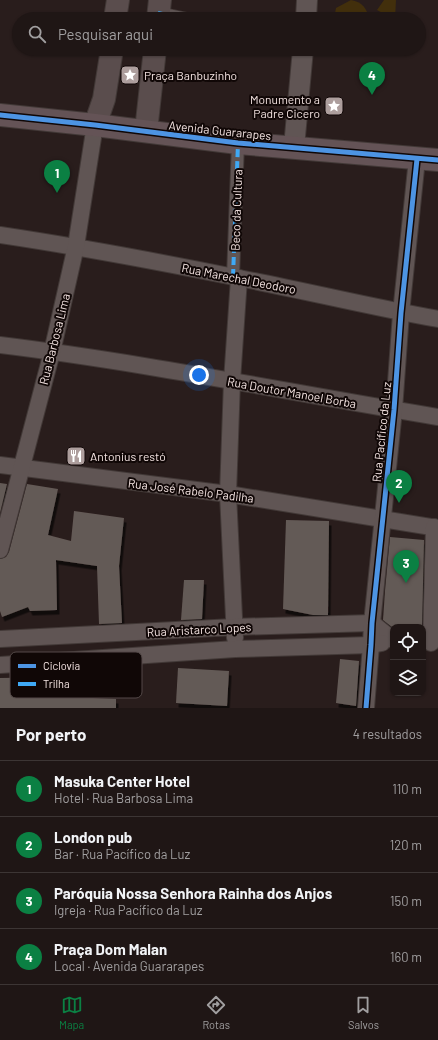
<!DOCTYPE html>
<html lang="pt">
<meta charset="utf-8">
<style>
:root{--surface:#1f1615;--page:#271f1e;--text:#f1f3f6;--muted:#a19fa0;--line:#3c3534;--accent:#0b8043}
body{margin:0;font-family:Barlow,sans-serif;background:var(--page);color:var(--text)}
.controls{position:absolute;right:12px;bottom:12px;display:grid;overflow:hidden;border-radius:8px;box-shadow:0 1px 3px #0004}
.controls button{width:36px;height:36px;display:grid;place-items:center;padding:0;border:0;border-bottom:1px solid var(--line);background:var(--surface);color:var(--text);font:20px sans-serif}
.you{position:absolute;left:199px;top:375px;width:14px;height:14px;margin:-10px;border:3px solid #fff;border-radius:50%;background:#1a73e8;box-shadow:0 0 0 6px #1a73e833}
.badge{display:grid;place-items:center;width:26px;height:26px;border-radius:50%;background:var(--accent);color:#fff;font-size:13px;font-weight:700}
.pin{position:absolute;translate:-50% -33px;filter:drop-shadow(0 1px 2px #0008)}
.pin::after{content:'';position:absolute;top:21px;width:14px;height:12px;background:inherit;clip-path:polygon(0 0,100% 0,50% 100%)}
.list{margin:0;padding:0;list-style:none}
h2{display:flex;justify-content:space-between;align-items:center;height:52px;margin:0;padding:0 16px;font-size:17px}
h2 small{font-size:13px;font-weight:400;color:var(--muted)}
.list li{display:grid;grid-template-columns:26px 1fr auto;gap:12px;align-items:center;box-sizing:border-box;height:56px;padding:0 16px;border-top:1px solid var(--line)}
.list b{display:block;font-size:15px;white-space:nowrap}
.list p{margin:0;font-size:13px;white-space:nowrap;color:var(--muted)}
.list em{font-size:13px;font-style:normal;color:var(--muted)}
.icon{flex:none;width:22px;height:22px;fill:none;stroke:currentColor;stroke-width:2;stroke-linecap:round;stroke-linejoin:round}
.map{position:relative;flex:none;width:438px;height:708px;overflow:hidden}
.search{position:absolute;background:var(--surface);box-shadow:0 1px 3px #0004;left:12px;right:12px;top:12px;height:44px;display:flex;align-items:center;gap:10px;box-sizing:border-box;padding:0 14px;border-radius:22px;color:var(--muted);font-size:15px}
.sheet{height:276px;background:var(--surface)}
nav{display:flex;justify-content:space-around;align-items:center;box-sizing:border-box;height:56px;border-top:1px solid var(--line);background:var(--surface);font-size:11px;color:var(--muted)}
nav a{display:grid;justify-items:center;gap:2px}
nav .on{color:var(--accent)}
.map>svg:first-child{display:block}
.green{fill:#422f0c}
.building{fill:#645a56;filter:url(#shadow)}
.lines{fill:none;stroke-linecap:round;stroke-linejoin:round}
.pedestrian-casing{stroke:#423937;stroke-width:14}
.minor-casing{stroke:#423937;stroke-width:18}
.tertiary-casing{stroke:#423937;stroke-width:22}
.secondary-casing{stroke:#423937;stroke-width:24}
.primary-casing{stroke:#423937;stroke-width:24}
.pedestrian{stroke:#605554;stroke-width:12}
.minor{stroke:#605554;stroke-width:16}
.tertiary{stroke:#605554;stroke-width:20}
.secondary{stroke:#5a4d4d;stroke-width:22}
.primary{stroke:#645356;stroke-width:22}
.quiet{stroke:#3fa9f5;stroke-width:4;stroke-dasharray:8 4;stroke-linecap:butt}
.cycleway-casing{stroke:#100706;stroke-width:8}
.cycleway{stroke:#4d94e3;stroke-width:5}
.labels{text-anchor:middle;dominant-baseline:central;stroke-width:4;stroke-linejoin:round;paint-order:stroke}
.poi-label{font-size:12px;fill:#f4e4e2;stroke:#100706;text-anchor:start}
.street-label{font-size:12px;fill:#f4e4e2;stroke:#100706}
.key{fill:#100706;stroke:#544948;stroke-width:1}
.key-label{font-size:11px;fill:#f4e4e2}
</style>
<div class="map">
<svg width="438" height="708" viewBox="0 0 438 708">
<defs>
<filter id="shadow"><feDropShadow dx="2.5" dy="4.5" stdDeviation="0" flood-color="#0009"/></filter>
</defs>
<rect width="100%" height="100%" fill="#291d1c"/>
<!-- green -->
<g class="green">
<path d="M 351,0 C 362,2 367,8 369,19 L 334,19 L 336,8 Z"/>
<polygon points="384,0 396,0 395,19 388,19 386,15 377,10"/>
</g>
<!-- building -->
<g class="building">
<polygon points="0,483 7,484 0,513"/>
<polygon points="27,484 58,489 48,535 71,541 74,511 124,518 119,566 122,623 99,624 97,566 56,560 57,610 30,611 28,607 2,617 0,611 0,559 6,557 9,552"/>
<polygon points="286,520 329,521 328,615 313,615 283,609"/>
<polygon points="390,537 424,540 422,627 392,627 383,620 385,591"/>
<polygon points="184,580 204,580 202,619 181,620"/>
<polygon points="340,659 359,661 356,706 336,703"/>
<polygon points="178,668 229,671 227,706 176,703"/>
<polygon points="60,677 70,697 116,699 116,708 0,708 0,678"/>
</g>
<g class="lines">
<!-- pedestrian casing -->
<g class="pedestrian-casing">
<g id="pedestrian">
<polyline points="158,13 187,19"/>
<polyline points="233,277 238,143"/>
</g>
</g>
<!-- minor casing -->
<g class="minor-casing">
<g id="minor">
<path d="M 0,235 C 80,247 160,262 239,278 C 306,291 371,307 438,319"/>
<path d="M 0,345 C 147,363 292,393 438,417"/>
<polyline points="0,465 228,494 438,528"/>
<polyline points="0,550 52,352 76,246 95,125"/>
<polyline points="235,638 228,494 232,381 239,278"/>
<polyline points="0,639 234,627 372,623 393,640"/>
<polyline points="431,643 434,527"/>
<polyline points="0,665 235,649 371,645 382,643"/>
<polyline points="366,708 371,645 372,623 394,410 401,313 417,159"/>
</g>
</g>
<!-- tertiary casing -->
<g class="tertiary-casing">
<g id="tertiary">
<polyline points="306,19 307,0"/>
<polyline points="294,147 303,49"/>
</g>
</g>
<!-- secondary casing -->
<g class="secondary-casing">
<g id="secondary">
<polyline points="115,19 118,0"/>
<polyline points="158,19 160,0"/>
<polyline points="95,125 104,99 112,49"/>
<polyline points="146,131 155,49"/>
</g>
</g>
<!-- primary casing -->
<g class="primary-casing">
<polyline id="primary" points="0,115 95,125 238,143 438,160"/>
</g>
<!-- pedestrian -->
<use href="#pedestrian" class="pedestrian"/>
<!-- minor -->
<use href="#minor" class="minor"/>
<!-- tertiary -->
<use href="#tertiary" class="tertiary"/>
<!-- secondary -->
<use href="#secondary" class="secondary"/>
<!-- primary -->
<use href="#primary" class="primary"/>
<!-- quiet -->
<g class="quiet">
<polyline points="158,13 187,19"/>
<polyline points="233,277 238,143"/>
</g>
<!-- cycleway casing -->
<g class="cycleway-casing">
<g id="cycleway">
<polyline points="0,115 95,125 238,143 438,160"/>
<polyline points="366,708 371,645 372,623 394,410 401,313 417,159"/>
</g>
</g>
<!-- cycleway -->
<use href="#cycleway" class="cycleway"/>
</g>
<!-- icons -->
<defs>
<g id="sight-square" transform="scale(1)"><rect x="-9" y="-9" width="18" height="18" rx="4" fill="#ad9e9d" stroke="#100706"/><path d="M0-6L1.8-2.2L6-1.7L2.9 1.2L3.7 5.4L0 3.3L-3.7 5.4L-2.9 1.2L-6-1.7L-1.8-2.2Z" fill="#fff"/></g>
<g id="restaurant-square" transform="scale(1)"><rect x="-9" y="-9" width="18" height="18" rx="4" fill="#ad9e9d" stroke="#100706"/><path d="M-5-6h1v4h1v-4h1v4h1v-4h1v5L-1.5 .5V6h-2V.5L-5-1ZM5-6V6H3V1.5H1.5Q1.5-4 5-6Z" fill="#fff"/></g>
</defs>
<g fill-rule="evenodd">
<use href="#sight-square" x="130" y="75"/>
<use href="#sight-square" x="334" y="106"/>
<use href="#restaurant-square" x="76" y="456"/>
</g>
<g class="labels">
<!-- poi labels -->
<g class="poi-label">
<text x="144" y="75">Praça Banbuzinho</text>
<text x="320" y="99" text-anchor="end">Monumento a<tspan x="320" dy="14">Padre Cicero</tspan></text>
<text x="90" y="456">Antonius restó</text>
</g>
<!-- street labels -->
<g class="street-label">
<text transform="translate(220 130) rotate(6)">Avenida Guararapes</text>
<text transform="translate(236 210) rotate(-88)">Beco da Cultura</text>
<text transform="translate(239 278) rotate(11)">Rua Marechal Deodoro</text>
<text transform="translate(54 339) rotate(-76)">Rua Barbosa Lima</text>
<text transform="translate(292 392) rotate(10)">Rua Doutor Manoel Borba</text>
<text transform="translate(381 432) rotate(-84)">Rua Pacífico da Luz</text>
<text transform="translate(191 490) rotate(7)">Rua José Rabelo Padilha</text>
<text transform="translate(199 629) rotate(-3)">Rua Aristarco Lopes</text>
</g>
</g>
<!-- legend -->
<rect x="10" y="652" width="132" height="46" rx="6" class="key"/>
<rect x="18" y="664" width="18" height="4" fill="#4d94e3"/>
<rect x="18" y="682" width="18" height="4" fill="#3fa9f5"/>
<g class="key-label">
<text x="43" y="670">Ciclovia</text>
<text x="43" y="688">Trilha</text>
</g>
</svg>
<div class="controls">
<button><svg class="icon" aria-label="locate" viewBox="0 0 24 24"><circle cx="12" cy="12" r="6"/><path d="M12 2v4M12 18v4M2 12h4M18 12h4"/></svg></button>
<button><svg class="icon" aria-label="layers" viewBox="0 0 24 24"><path d="M12 4l9 5-9 5-9-5zM3 14l9 5 9-5"/></svg></button>
</div>
<div class="you"></div>
<div class="pin badge" style="left:57px;top:193px">1</div>
<div class="pin badge" style="left:399px;top:503px">2</div>
<div class="pin badge" style="left:406px;top:583px">3</div>
<div class="pin badge" style="left:372px;top:95px">4</div>
<div class="search"><svg class="icon" aria-label="search" viewBox="0 0 24 24"><circle cx="10" cy="10" r="6"/><path d="M15 15l6 6"/></svg>Pesquisar aqui</div>
</div>
<section class="sheet">
<h2>Por perto<small>4 resultados</small></h2>
<ul class="list">
<li><span class="badge">1</span><div><b>Masuka Center Hotel</b><p>Hotel · Rua Barbosa Lima</p></div><em>110 m</em></li>
<li><span class="badge">2</span><div><b>London pub</b><p>Bar · Rua Pacífico da Luz</p></div><em>120 m</em></li>
<li><span class="badge">3</span><div><b>Paróquia Nossa Senhora Rainha dos Anjos</b><p>Igreja · Rua Pacífico da Luz</p></div><em>150 m</em></li>
<li><span class="badge">4</span><div><b>Praça Dom Malan</b><p>Local · Avenida Guararapes</p></div><em>160 m</em></li>
</ul>
</section>
<nav>
<a class="on"><svg class="icon" aria-label="map" viewBox="0 0 24 24"><path d="M3 6l6-2 6 2 6-2v14l-6 2-6-2-6 2zM9 4v14M15 6v14"/></svg>Mapa</a>
<a><svg class="icon" aria-label="directions" viewBox="0 0 24 24"><path d="M12 3l9 9-9 9-9-9zM9 14v-3h6M13 9l2 2-2 2"/></svg>Rotas</a>
<a><svg class="icon" aria-label="saved" viewBox="0 0 24 24"><path d="M7 4h10v16l-5-4-5 4z"/></svg>Salvos</a>
</nav>
